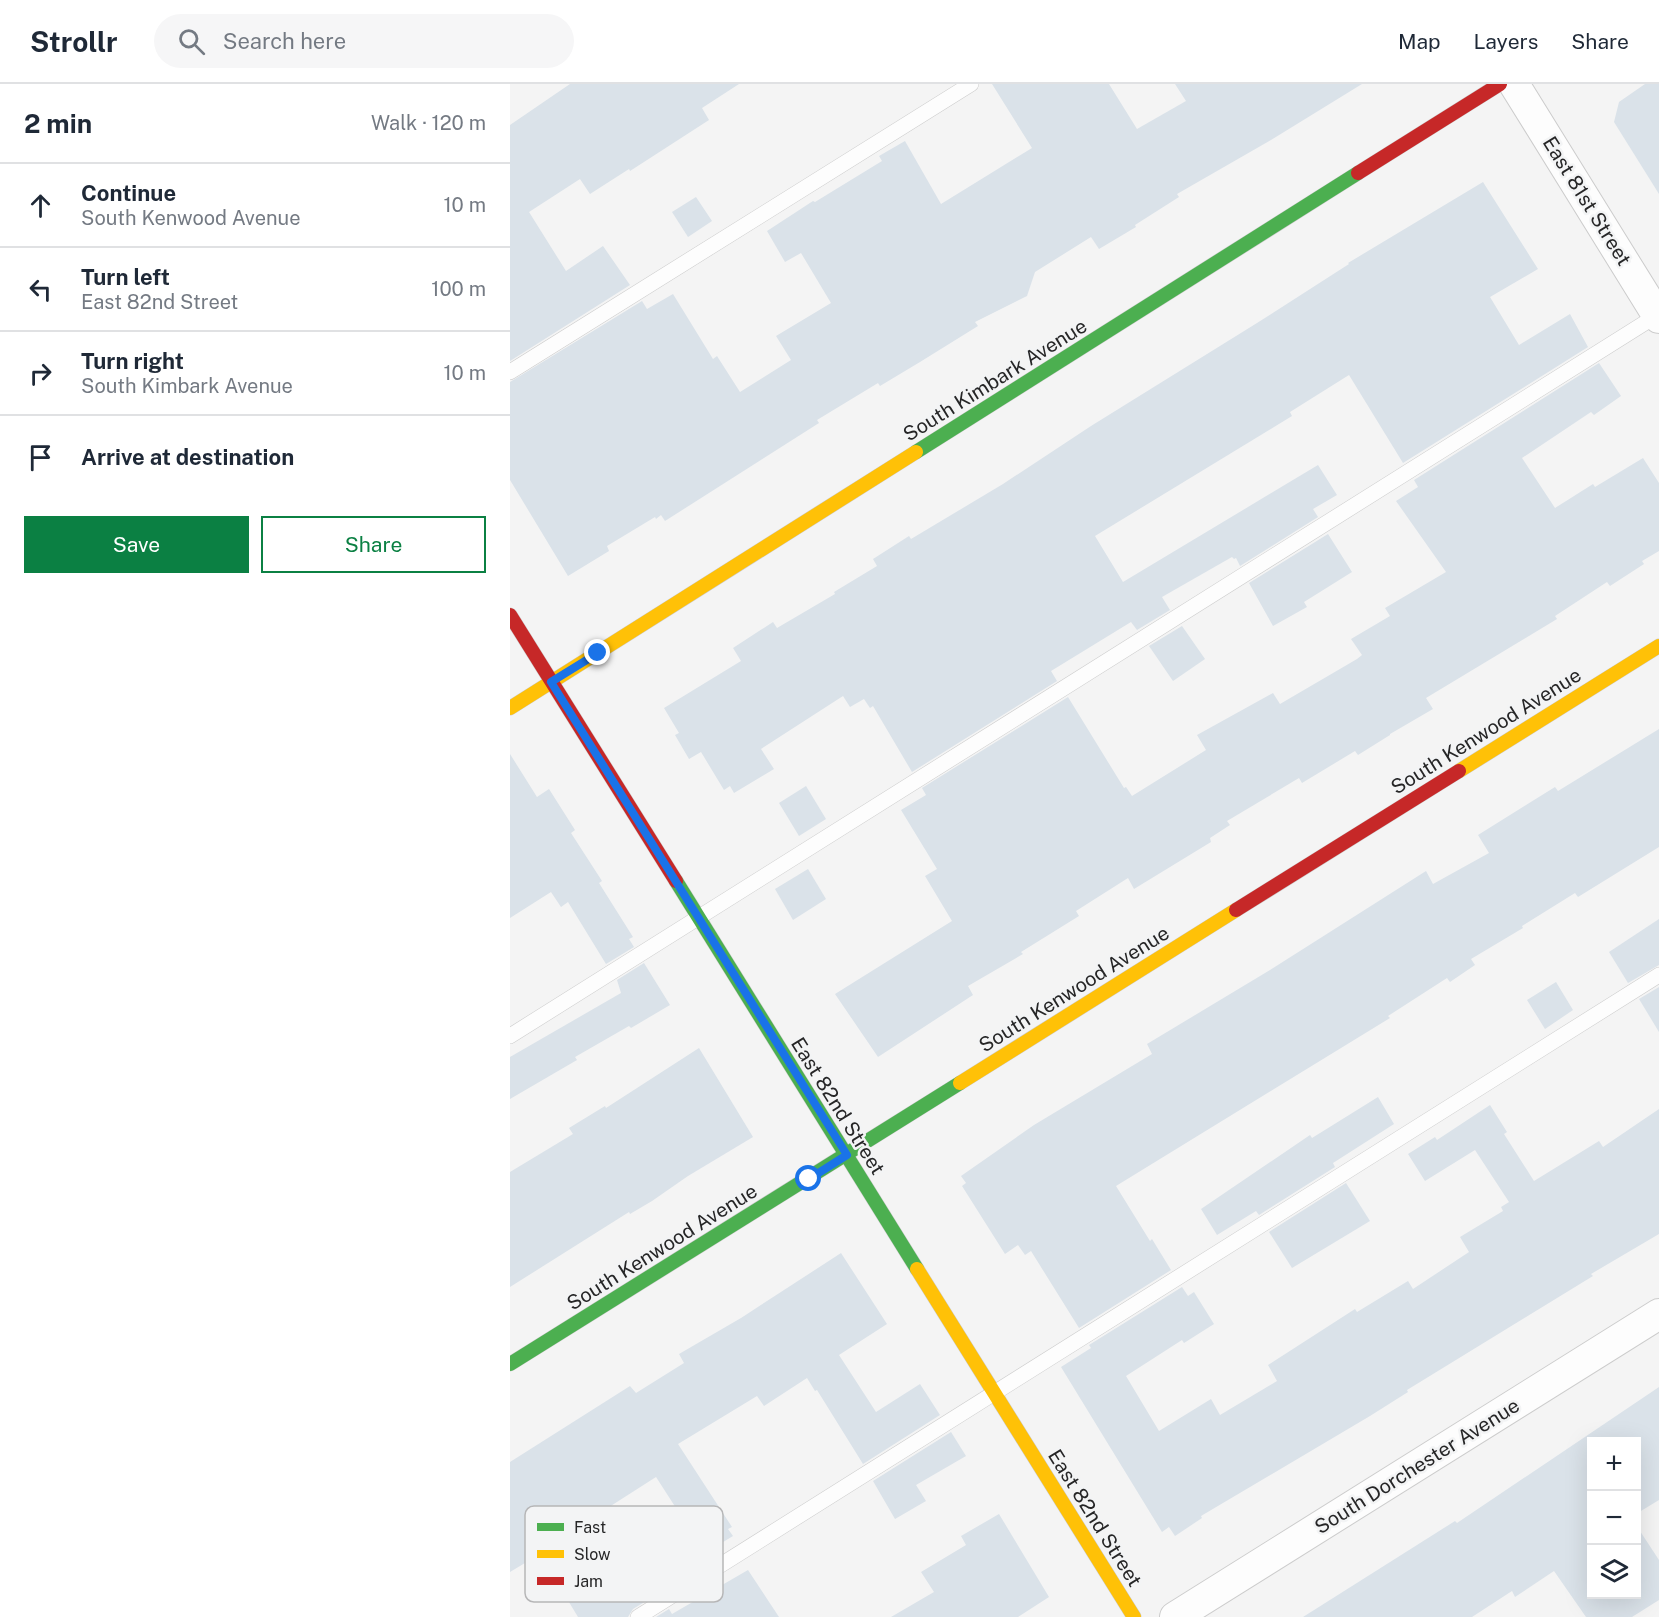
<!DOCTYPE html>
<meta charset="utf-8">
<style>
:root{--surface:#fff;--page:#f6f6f7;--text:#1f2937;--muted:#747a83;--line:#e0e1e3;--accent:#0b8043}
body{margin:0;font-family:"Public Sans",sans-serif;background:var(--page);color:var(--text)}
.controls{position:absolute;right:18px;bottom:18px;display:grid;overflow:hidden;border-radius:0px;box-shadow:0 6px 24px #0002}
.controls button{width:54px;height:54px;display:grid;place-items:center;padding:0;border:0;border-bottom:2px solid var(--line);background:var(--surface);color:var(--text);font:30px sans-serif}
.stop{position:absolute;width:18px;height:18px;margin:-14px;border:4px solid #1a73e8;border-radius:50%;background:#fff}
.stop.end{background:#1a73e8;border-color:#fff;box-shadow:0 2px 6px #0008}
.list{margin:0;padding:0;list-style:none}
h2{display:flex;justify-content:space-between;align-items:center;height:78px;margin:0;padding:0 24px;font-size:26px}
h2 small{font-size:20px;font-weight:400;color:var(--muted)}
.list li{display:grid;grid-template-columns:39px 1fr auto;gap:18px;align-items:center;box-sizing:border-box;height:84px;padding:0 24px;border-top:2px solid var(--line)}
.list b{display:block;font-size:22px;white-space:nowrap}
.list p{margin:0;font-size:20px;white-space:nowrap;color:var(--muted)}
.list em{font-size:20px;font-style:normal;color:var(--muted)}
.actions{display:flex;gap:12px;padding:18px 24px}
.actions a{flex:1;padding:14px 0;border:2px solid var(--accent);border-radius:0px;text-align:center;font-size:21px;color:var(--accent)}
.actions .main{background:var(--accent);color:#fff}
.icon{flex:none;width:33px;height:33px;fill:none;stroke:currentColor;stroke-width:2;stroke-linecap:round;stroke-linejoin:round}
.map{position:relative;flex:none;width:1149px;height:1533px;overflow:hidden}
header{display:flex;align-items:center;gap:36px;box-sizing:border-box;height:84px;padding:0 30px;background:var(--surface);border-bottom:2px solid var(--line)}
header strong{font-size:28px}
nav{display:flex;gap:33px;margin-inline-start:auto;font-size:21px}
.search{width:420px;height:54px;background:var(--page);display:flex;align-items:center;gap:15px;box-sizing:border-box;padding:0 21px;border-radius:33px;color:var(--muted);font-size:22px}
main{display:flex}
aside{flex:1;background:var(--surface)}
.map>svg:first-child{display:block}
.building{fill:#dae2e9}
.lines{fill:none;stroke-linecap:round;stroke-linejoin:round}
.lane-casing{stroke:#ccc;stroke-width:16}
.street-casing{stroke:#ccc;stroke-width:32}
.fast-casing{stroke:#ccc;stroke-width:15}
.slow-casing{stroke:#ccc;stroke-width:15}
.jam-casing{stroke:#ccc;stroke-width:15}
.lane{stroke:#fdfdfd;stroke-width:15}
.street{stroke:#fdfdfd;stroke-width:30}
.fast{stroke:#4caf50;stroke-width:14}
.slow{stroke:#ffc107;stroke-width:14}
.jam{stroke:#c62828;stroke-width:14}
.route{stroke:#1a73e8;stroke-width:8}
.labels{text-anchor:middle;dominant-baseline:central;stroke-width:5;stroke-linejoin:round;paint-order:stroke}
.street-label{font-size:20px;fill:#262627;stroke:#f3f4f5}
.key{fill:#f3f4f5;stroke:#b6b6b7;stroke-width:1.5}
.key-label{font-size:16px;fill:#262627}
</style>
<header>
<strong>Strollr</strong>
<div class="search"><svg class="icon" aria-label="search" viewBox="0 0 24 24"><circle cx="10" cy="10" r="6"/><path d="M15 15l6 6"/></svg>Search here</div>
<nav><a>Map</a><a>Layers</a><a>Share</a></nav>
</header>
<main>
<aside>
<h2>2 min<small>Walk · 120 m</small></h2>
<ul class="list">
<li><svg class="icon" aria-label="ahead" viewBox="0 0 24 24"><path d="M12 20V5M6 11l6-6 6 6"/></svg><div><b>Continue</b><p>South Kenwood Avenue</p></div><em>10 m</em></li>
<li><svg class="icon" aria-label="left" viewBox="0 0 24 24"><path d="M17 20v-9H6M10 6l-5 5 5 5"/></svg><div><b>Turn left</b><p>East 82nd Street</p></div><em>100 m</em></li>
<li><svg class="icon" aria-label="right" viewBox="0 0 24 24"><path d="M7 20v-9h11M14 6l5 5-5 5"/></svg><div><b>Turn right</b><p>South Kimbark Avenue</p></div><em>10 m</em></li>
<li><svg class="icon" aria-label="arrive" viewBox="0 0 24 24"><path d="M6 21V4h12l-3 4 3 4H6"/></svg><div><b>Arrive at destination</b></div></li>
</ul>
<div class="actions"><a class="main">Save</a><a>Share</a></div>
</aside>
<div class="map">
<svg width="1149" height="1533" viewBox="0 0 1149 1533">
<rect width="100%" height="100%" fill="#f4f4f4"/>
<!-- building -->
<g class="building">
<polygon points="60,0 229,0 192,24 199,36 120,87 119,85 80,110 70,95 19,128 56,187 93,162 120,201 0,277 0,41"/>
<polygon points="482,0 599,0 627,45 676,17 665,0 852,0 761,56 667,110 669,113 625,141 626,143 589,165 581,153 525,188 517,212 465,238 468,242 410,278 370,302 368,299 307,336 309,339 155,437 151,431 146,435 145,433 97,462 99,467 58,492 0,396 0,298 132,217 137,225 163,210 203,275 207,272 230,308 281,276 266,252 321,219 291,169 275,178 257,147 303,117 305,118 372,77 369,72 395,57 431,120 522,64"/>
<polygon points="1135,0 1149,0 1149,110 1104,38 1109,18"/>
<polygon points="973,98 1028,185 980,213 1009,261 1060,230 1078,263 893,379 839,291 780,328 782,332 585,452 613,498 808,381 827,411 803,425 808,433 730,482 726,474 724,475 722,473 652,513 660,526 627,546 621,538 541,587 547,597 402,688 363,622 360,624 354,615 340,623 333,612 251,665 264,685 224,709 220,702 214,706 191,668 179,675 165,651 169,649 154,624 231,577 223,564 263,538 267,544 325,510 324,508 367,482 363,475 399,452 401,455 493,400 581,342 747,239 839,180 838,179"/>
<polygon points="186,113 202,137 178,153 162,128"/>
<polygon points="1089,279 1111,312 1084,331 1081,328 1012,374 1045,424 1083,400 1085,403 1133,374 1149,399 1149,467 1132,477 1134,480 1100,502 1097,498 1045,532 1047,535 916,614 923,625 880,650 880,651 848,671 845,667 792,699 789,694 717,737 720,741 700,754 701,758 624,805 618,794 566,827 569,832 511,868 513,870 458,902 463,911 368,973 325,910 442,837 415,792 427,785 391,726 416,711 412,704 558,613 614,704 616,703 622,712 696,666 687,651 763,609 770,620 847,575 852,571 841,555 880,532 875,524 936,488 886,417 908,403 904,396"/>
<polygon points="818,450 842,488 794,518 797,523 763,542 739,499"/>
<polygon points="672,542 695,575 663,597 639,562"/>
<polygon points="1149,645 1149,763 1068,813 1065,809 1012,842 1013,844 961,875 965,881 940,898 937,894 878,932 880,934 606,1102 640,1157 642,1155 661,1186 569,1244 521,1167 515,1171 508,1161 495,1170 452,1102 456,1099 451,1092 524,1041 642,970 637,960 760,886 916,787 923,800 979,769 968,751 1045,703 1048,707"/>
<polygon points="0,670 27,713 39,705 65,746 61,749 92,797 89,799 123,853 119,855 124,863 96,880 58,818 51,823 41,808 0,834"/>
<polygon points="296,702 316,735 289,752 269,719"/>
<polygon points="298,785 316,815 283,836 265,805"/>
<polygon points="1149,835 1149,881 1118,899 1099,868"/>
<polygon points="134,879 160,921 121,944 119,942 65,973 67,976 0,1015 0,973 111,909 107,896"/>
<polygon points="1046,898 1063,926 1035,945 1017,916"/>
<polygon points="1149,903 1149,948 1129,915"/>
<polygon points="189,964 243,1053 178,1092 142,1117 120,1130 119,1128 0,1203 0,1088 63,1050 59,1044 95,1022 96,1024"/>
<polygon points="868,1013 884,1040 823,1079 825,1083 749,1131 746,1127 707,1151 691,1125 800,1051 802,1054"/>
<polygon points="980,1021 997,1048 994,1050 1024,1097 1089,1057 1093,1063 1149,1025 1149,1150 1081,1190 1083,1192 897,1306 898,1308 860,1332 691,1432 692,1434 665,1452 659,1443 652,1448 551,1283 581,1264 579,1261 672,1203 678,1212 684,1208 704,1240 674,1259 672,1256 616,1292 649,1347 701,1315 710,1331 767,1297 758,1281 845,1225 847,1228 898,1197 903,1205 959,1168 950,1153 993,1127 991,1123 999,1118 965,1066 915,1097 898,1070 925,1053 927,1056"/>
<polygon points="836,1099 860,1137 782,1184 759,1148"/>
<polygon points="331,1169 377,1240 329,1271 366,1328 410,1300 430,1331 353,1380 307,1306 305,1307 297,1294 254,1322 247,1312 168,1360 222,1443 218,1445 223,1452 195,1469 146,1393 96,1425 149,1509 123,1525 118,1533 68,1533 30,1470 0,1488 0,1378 120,1302 126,1309 174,1279 169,1270 231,1234"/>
<polygon points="1149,1303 1149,1416 1126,1430 1126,1358 1082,1358 1082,1510 1126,1510 1126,1441 1149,1476 1149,1516 1122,1533 1076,1533 1044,1487 1005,1513 1002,1507 962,1533 793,1533 945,1437 947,1439"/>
<polygon points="441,1348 456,1372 406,1401 416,1417 385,1435 363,1397"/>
<polygon points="489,1430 539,1513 508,1533 381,1533 424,1508 411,1488 456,1461 451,1452"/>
<polygon points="238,1486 269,1533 146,1533 159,1525 162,1530"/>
</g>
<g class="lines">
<!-- lane casing -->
<g class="lane-casing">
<g id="lane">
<polyline points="0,288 461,0"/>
<polyline points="0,952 1149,230"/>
<polyline points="128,1533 1149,891"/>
</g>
</g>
<!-- street casing -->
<g class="street-casing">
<g id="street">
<polyline points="1004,0 1149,234"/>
<polyline points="665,1533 1149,1230"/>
</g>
</g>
<!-- fast casing -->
<g class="fast-casing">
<g id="fast">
<polyline points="406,368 848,89"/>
<polyline points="166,797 407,1185"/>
<polyline points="0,1280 450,999"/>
</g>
</g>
<!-- slow casing -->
<g class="slow-casing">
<g id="slow">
<polyline points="0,624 406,368"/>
<polyline points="949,687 1149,562"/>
<polyline points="450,999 726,826"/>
<polyline points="407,1185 624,1533"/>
</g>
</g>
<!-- jam casing -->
<g class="jam-casing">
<g id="jam">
<polyline points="848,89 990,0"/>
<polyline points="0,531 166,797"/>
<polyline points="726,826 949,687"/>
</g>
</g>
<!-- lane -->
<use href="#lane" class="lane"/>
<!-- street -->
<use href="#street" class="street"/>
<!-- fast -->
<use href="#fast" class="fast"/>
<!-- slow -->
<use href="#slow" class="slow"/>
<!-- jam -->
<use href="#jam" class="jam"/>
</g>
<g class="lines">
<!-- route -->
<polyline class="route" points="88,569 41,598 337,1071 299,1095"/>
</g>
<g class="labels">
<!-- street labels -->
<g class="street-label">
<text transform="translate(1077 117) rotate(58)">East 81st Street</text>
<text transform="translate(485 296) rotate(-32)">South Kimbark Avenue</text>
<text transform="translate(976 647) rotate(-32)">South Kenwood Avenue</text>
<text transform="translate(564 905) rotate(-32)">South Kenwood Avenue</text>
<text transform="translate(328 1022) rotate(58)">East 82nd Street</text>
<text transform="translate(152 1163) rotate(-32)">South Kenwood Avenue</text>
<text transform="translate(907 1382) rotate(-32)">South Dorchester Avenue</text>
<text transform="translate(585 1434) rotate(58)">East 82nd Street</text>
</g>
</g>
<!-- legend -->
<rect x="15" y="1422" width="198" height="96" rx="9" class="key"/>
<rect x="27" y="1439" width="27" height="8" fill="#4caf50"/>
<rect x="27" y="1466" width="27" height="8" fill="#ffc107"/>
<rect x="27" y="1493" width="27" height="8" fill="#c62828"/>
<g class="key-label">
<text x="64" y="1449">Fast</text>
<text x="64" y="1476">Slow</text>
<text x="64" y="1503">Jam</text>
</g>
</svg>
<div class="controls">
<button>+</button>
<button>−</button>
<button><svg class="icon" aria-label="layers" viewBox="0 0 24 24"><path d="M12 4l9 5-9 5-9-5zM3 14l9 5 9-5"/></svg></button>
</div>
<div class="stop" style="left:299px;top:1095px"></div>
<div class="stop end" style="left:88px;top:569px"></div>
</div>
</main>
